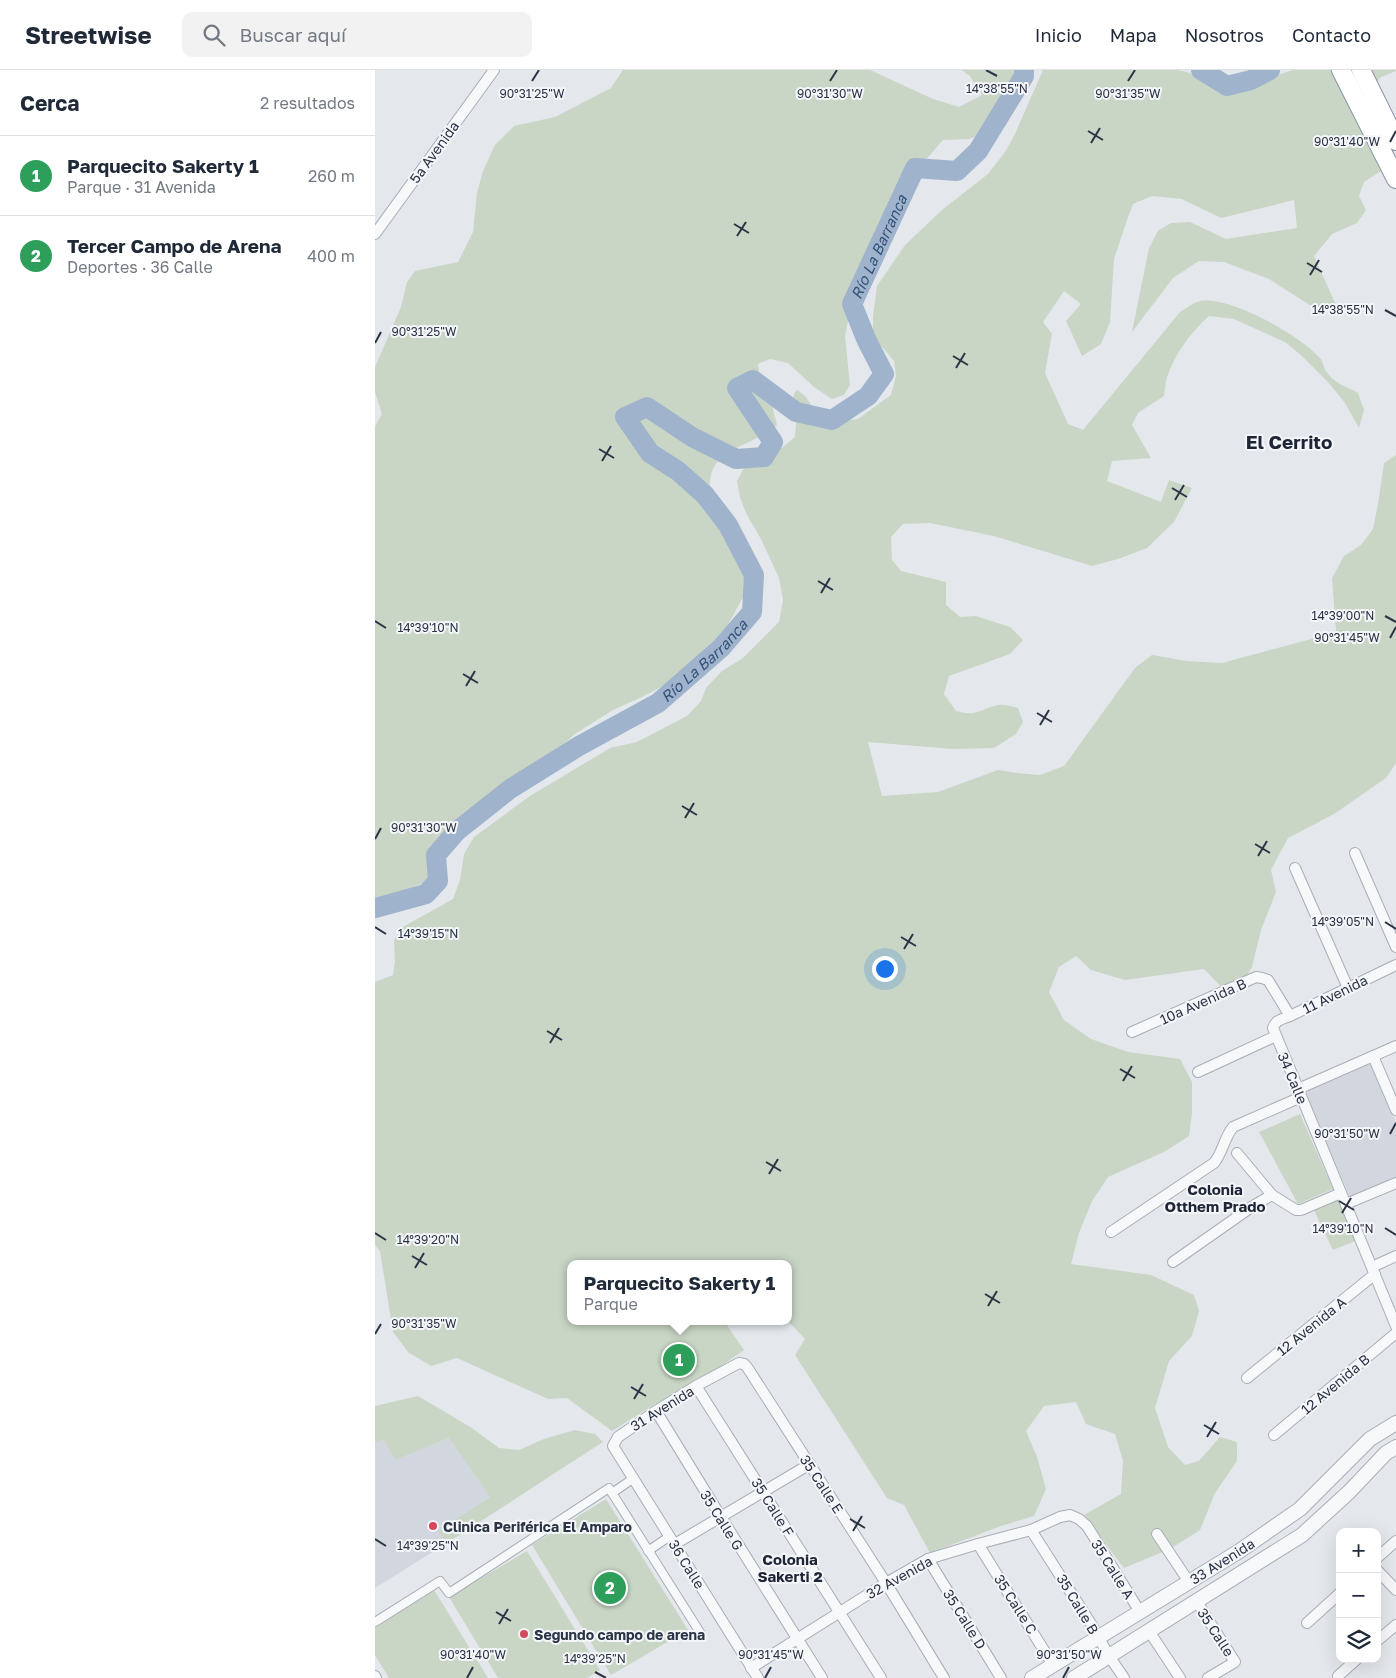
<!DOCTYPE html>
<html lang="es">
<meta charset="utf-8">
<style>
:root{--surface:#fff;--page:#f2f2f3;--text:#1f2937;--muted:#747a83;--line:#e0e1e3;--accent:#b45309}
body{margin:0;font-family:"Golos Text",sans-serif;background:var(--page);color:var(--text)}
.controls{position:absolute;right:15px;bottom:15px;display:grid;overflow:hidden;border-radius:10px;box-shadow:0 5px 20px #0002}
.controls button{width:45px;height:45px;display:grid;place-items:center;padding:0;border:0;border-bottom:1px solid var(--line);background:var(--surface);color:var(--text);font:25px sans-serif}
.you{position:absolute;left:509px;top:898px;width:18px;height:18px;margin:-12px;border:4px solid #fff;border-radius:50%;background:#1a73e8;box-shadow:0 0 0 8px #1a73e833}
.badge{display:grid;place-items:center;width:32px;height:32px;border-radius:50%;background:var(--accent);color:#fff;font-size:16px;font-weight:700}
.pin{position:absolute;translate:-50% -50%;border:2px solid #fff;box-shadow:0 1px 5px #0006}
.popup{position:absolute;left:192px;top:1190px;width:225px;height:65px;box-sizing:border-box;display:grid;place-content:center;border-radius:10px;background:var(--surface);filter:drop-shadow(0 1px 4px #0005);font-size:16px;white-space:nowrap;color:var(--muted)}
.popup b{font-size:19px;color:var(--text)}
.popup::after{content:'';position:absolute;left:50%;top:100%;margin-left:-10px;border:10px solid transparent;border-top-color:var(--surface)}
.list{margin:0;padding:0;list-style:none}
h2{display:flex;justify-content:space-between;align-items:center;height:65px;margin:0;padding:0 20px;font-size:21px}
h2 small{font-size:16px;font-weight:400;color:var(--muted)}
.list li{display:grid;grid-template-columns:32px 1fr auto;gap:15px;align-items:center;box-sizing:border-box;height:80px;padding:0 20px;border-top:1px solid var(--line)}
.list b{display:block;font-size:19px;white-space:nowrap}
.list p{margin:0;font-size:16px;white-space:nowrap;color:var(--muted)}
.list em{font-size:16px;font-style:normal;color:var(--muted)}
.icon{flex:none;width:28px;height:28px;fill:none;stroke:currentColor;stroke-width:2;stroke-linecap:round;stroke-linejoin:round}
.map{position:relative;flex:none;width:1021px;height:1608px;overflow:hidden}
header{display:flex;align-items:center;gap:30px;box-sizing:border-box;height:70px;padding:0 25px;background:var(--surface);border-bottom:1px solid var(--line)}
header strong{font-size:24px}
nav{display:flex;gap:28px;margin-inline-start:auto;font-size:18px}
.search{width:350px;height:45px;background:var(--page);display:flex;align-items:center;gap:12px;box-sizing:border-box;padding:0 18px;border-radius:10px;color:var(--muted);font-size:19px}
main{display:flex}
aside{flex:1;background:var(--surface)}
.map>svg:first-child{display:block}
.built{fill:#d2d6de}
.green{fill:#c9d6c5}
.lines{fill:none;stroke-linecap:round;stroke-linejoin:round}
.river{stroke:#9fb4cc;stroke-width:20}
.pedestrian-casing{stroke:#a9aeb7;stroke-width:10}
.minor-casing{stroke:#a9aeb7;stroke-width:12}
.tertiary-casing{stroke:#a9aeb7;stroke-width:16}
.trunk-casing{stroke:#8b94a3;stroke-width:20}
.pedestrian{stroke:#f7f8fa;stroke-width:8}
.minor{stroke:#f7f8fa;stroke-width:10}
.tertiary{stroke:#f7f8fa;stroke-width:14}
.trunk{stroke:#fff;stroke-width:18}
.ticks{fill:none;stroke:#2b3445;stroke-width:2}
.poi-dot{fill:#d1495b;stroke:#f4f6f9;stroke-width:2}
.labels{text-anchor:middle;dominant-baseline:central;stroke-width:4;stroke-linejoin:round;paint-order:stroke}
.street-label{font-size:14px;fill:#2b3445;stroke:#f4f6f9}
.poi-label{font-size:14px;font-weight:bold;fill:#2b3445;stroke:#f4f6f9;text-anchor:start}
.water-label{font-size:15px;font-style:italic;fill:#34527a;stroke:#f4f6f9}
.neighbourhood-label{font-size:15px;font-weight:bold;fill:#1d2536;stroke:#f4f6f9}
.district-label{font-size:19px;font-weight:bold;fill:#1d2536;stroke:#f4f6f9}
.ticks-label{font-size:12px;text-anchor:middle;fill:#2b3445;stroke:#f4f6f9;stroke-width:4;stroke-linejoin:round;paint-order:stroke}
</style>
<header>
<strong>Streetwise</strong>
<div class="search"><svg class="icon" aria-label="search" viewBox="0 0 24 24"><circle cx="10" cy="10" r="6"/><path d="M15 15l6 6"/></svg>Buscar aquí</div>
<nav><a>Inicio</a><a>Mapa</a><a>Nosotros</a><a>Contacto</a></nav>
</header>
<main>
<aside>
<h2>Cerca<small>2 resultados</small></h2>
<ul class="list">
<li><span class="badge" style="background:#2e9e5b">1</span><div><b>Parquecito Sakerty 1</b><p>Parque · 31 Avenida</p></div><em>260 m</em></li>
<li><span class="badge" style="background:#2e9e5b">2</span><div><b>Tercer Campo de Arena</b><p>Deportes · 36 Calle</p></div><em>400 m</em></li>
</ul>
</aside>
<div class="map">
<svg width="1021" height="1608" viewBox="0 0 1021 1608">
<rect width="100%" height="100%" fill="#e4e7ec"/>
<!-- built -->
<g class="built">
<polygon points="996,992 1021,1053 1021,1107 975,1127 929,1021"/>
<polygon points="73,1367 115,1427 64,1461 72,1473 0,1518 0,1374 8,1369 20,1390 65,1372"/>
</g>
<!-- green -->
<g class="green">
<path d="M 248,0 L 495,0 L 558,29 L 584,37 L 607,25 L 595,6 L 587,0 L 643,0 L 633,21 L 627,42 L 613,61 L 594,69 L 568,70 L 541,101 L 520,147 L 483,222 L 474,245 L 470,266 L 475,315 L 469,325 L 457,329 L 439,317 L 413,293 L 395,289 L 383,294 L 386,316 L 396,331 L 402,355 C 384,372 348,377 338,399 C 335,405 335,413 334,419 L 346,441 L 363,477 L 369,500 L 372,520 L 350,560 L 310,604 L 269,626 L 238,640 L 200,664 L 172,689 L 135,715 L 110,735 L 99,740 L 73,763 L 69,792 L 56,809 L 14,829 L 0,829 L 0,356 L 7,344 L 0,322 L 0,297 L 26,237 L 32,212 L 40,201 L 83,192 L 98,162 L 102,123 L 108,101 L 120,75 L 139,56 L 180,47 L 236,18 Z"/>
<path d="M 668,0 L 803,0 L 859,14 L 878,13 L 918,0 L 1021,0 L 1021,1 L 1006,7 L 995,21 L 1013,86 L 1006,101 L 989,112 L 984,126 L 991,140 L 982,153 L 957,164 L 939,186 L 961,235 L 946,242 L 894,209 L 849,192 L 824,191 L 798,208 L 757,262 L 774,178 L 783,161 L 796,153 L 815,152 L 851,169 L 922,158 L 919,130 L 846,148 L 807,129 L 777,126 L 758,134 L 752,150 L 739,189 L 735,252 L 726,274 L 707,286 L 691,251 L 706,234 L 689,221 L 668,252 L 677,264 L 670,303 L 693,354 L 708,360 L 805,242 C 811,239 819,232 825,231 C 856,226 924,265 945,288 C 948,291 948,297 951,301 C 957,312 972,317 983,323 L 989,340 L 984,358 L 970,333 L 953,312 L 927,286 L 910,272 L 859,249 L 834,246 C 816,262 800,284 792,307 C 790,313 790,320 789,326 L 763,343 L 757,355 L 776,388 L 737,391 L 732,411 L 786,432 L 794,410 L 817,418 L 799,452 L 772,478 L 743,489 L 717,496 L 619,466 L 555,453 L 528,454 L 516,467 L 517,490 L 526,501 L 571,512 L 571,535 L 585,547 L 601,546 L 635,557 L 648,570 L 635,584 L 574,606 L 569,624 L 581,641 C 603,647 604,639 623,635 C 629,634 637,637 643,638 L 648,652 L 641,664 L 619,678 L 578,679 L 493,672 L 507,726 L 563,722 L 623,700 L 642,703 L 665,705 L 689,696 L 760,598 L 777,585 L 811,591 L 847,593 L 940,568 L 959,567 L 961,560 L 957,508 L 969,486 L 986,475 L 998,459 L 1003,434 L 1009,393 L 1021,385 L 1021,693 L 1011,708 L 959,744 L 913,768 L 896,800 L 901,822 L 886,860 L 877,897 L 864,919 L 850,921 L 829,899 L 750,910 L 716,900 L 701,886 L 684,897 L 674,922 L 689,950 L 716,969 L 753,982 L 805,989 L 817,1012 L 817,1043 L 814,1066 L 791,1081 L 733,1107 L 717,1131 L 704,1163 L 696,1194 L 776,1205 L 819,1225 L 824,1241 L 817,1266 L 794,1291 L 780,1338 L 793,1377 L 810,1395 L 824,1391 L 845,1367 L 862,1372 L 862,1391 L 840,1423 L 825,1460 L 795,1479 L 749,1498 L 709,1445 L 746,1424 L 748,1391 L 740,1364 L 711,1354 L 701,1332 L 669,1336 L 651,1361 L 662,1387 L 671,1419 L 659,1446 L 626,1456 L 555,1483 L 529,1435 L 512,1428 L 420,1285 L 430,1269 L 413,1251 L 413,1194 L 195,1194 L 195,1251 L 306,1251 L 308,1253 L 310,1251 L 349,1251 L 369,1280 L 339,1301 L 321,1309 L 295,1328 L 280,1334 L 237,1361 L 192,1328 L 173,1329 L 82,1288 L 56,1296 L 33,1282 L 18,1262 L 5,1181 L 0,1175 L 0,912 L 18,905 L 20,891 L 19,870 L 26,858 L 78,829 L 85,810 L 89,784 L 99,767 L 155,726 L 235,678 L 262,672 L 312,646 L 326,631 L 331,618 L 347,601 L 368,588 L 404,552 L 408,530 L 404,508 L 387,471 L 371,443 L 365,427 L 362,411 L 369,398 L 399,384 L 420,367 C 420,362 421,358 421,353 C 420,342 413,330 422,320 L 430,326 L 442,343 L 462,352 L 483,349 L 516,325 L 521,306 L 519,291 L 509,279 L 498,271 L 498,247 L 502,216 L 530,175 L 567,140 L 613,104 L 630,82 L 639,66 Z"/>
<polygon points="925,1044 958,1119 923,1134 884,1062"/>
<polygon points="964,1128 980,1171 958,1180 938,1138"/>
<polygon points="43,1326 97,1358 124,1378 144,1380 169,1369 200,1360 220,1364 228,1372 72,1473 63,1461 115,1427 73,1367 65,1372 20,1390 8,1369 0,1374 0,1336"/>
<polygon points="231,1429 313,1560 236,1605 157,1475"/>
<polygon points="152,1481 225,1600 212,1608 123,1608 74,1527"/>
<polygon points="59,1520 113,1608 14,1608 0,1585 0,1555"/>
</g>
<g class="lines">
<!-- river -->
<g class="river">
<polyline points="826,0 852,16 876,10 895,0"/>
<path id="s1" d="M 0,838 L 51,824 L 63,811 L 61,785 L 82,761 L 135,719 L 204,676 L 283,633 L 346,578 L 377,542 L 379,505 L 353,455 L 330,425 L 303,401 L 275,383 L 250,347 L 272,337 L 317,367 L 361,389 L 389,387 L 398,372 L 362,318 L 378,310 L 421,342 L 457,350 L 493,326 L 509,304 L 492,271 L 477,234 L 540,98 L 582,101 L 603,81 L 649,6 L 649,0"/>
</g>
<!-- pedestrian casing -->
<g class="pedestrian-casing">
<g id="pedestrian">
<polyline points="237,1423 259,1408"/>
<polyline points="273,1481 295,1466"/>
<polyline points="0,1552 65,1511 74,1523 234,1418 326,1564"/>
</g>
</g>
<!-- minor casing -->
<g class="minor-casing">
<g id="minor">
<polyline points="0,164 119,0"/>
<polyline points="980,783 1021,877"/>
<polyline points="920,798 973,918"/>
<path d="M 1021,895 L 915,946 C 908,949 900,950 898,958 L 1021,1256"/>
<polyline points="757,962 881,907 887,908 893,910 915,946"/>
<polyline points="998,986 1021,1040"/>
<polyline points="823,1002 901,966"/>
<polyline points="923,1019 1021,976"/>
<polyline points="862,1083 897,1125 921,1140 926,1140 966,1123"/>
<polyline points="971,1134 1021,1113"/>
<path d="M 736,1162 L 839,1093 C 848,1082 849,1068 858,1057 L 926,1027"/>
<polyline points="798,1192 878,1136 897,1125"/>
<polyline points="997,1197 1021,1186"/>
<polyline points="872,1308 1000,1204"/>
<polyline points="321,1316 506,1608"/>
<polyline points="281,1341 346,1447 447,1608"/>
<polyline points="899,1365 1021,1263"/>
<polyline points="656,1460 716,1554 734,1586 749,1608"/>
<polyline points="782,1464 814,1512"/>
<polyline points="300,1474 435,1394"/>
<polyline points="603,1474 678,1595"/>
<polyline points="1002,1488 1021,1471"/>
<polyline points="553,1489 626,1608"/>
<polyline points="1002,1500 1021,1520"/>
<polyline points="822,1532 860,1592 833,1608"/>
<polyline points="932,1553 965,1523"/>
<polyline points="774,1561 805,1608"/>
<polyline points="1002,1571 1021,1555"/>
<polyline points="376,1598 511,1513 553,1489 603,1474 656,1460 685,1447 695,1445 704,1449 712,1456 765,1542"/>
<polyline points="0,1606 1,1608"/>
<polyline points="963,1606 982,1589"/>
<polyline points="383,1608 238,1376 243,1367 281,1341 321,1316 364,1293 369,1294 372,1297 511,1513 569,1608"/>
</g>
</g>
<!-- tertiary casing -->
<g class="tertiary-casing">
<g id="tertiary">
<polyline points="657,1608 863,1482 925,1439 995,1369 1021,1353"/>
<polyline points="699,1608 927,1465 974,1422 1011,1383 1021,1377"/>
</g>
</g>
<!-- trunk casing -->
<g class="trunk-casing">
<g id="trunk">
<polyline points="966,0 1021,109"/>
<polyline points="986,0 1021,71"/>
</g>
</g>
<!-- pedestrian -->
<use href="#pedestrian" class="pedestrian"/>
<!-- minor -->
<use href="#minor" class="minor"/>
<!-- tertiary -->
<use href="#tertiary" class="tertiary"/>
<!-- trunk -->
<use href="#trunk" class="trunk"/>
</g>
<!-- ticks -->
<path class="ticks" d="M 611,0 L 622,6M 157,11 L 164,0M 455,11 L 462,0M 753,11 L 760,0M 713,61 L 728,70M 1015,72 L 1021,61M 716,73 L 725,58M 359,154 L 374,163M 362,166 L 371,152M 932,193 L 947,202M 935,205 L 944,190M 1010,240 L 1021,246M 0,273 L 6,262M 578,286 L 593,295M 581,298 L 590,283M 224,379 L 239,388M 227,391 L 236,376M 797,418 L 812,427M 800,430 L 809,415M 443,511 L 458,520M 446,523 L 455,508M 1010,546 L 1021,552M 0,551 L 11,558M 1015,568 L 1021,557M 88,604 L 103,613M 91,616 L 100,601M 662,643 L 677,652M 665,655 L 674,640M 307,736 L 322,745M 310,748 L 319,733M 0,769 L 6,758M 880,774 L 895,783M 883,786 L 892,771M 1010,852 L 1021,859M 0,857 L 11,864M 526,867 L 541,876M 529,879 L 538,864M 172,961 L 187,970M 175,973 L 184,958M 745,999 L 760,1008M 748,1011 L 757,996M 1015,1064 L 1021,1053M 391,1092 L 406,1101M 394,1104 L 403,1089M 964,1131 L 979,1140M 967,1143 L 976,1128M 1010,1158 L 1021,1165M 0,1163 L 11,1170M 37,1186 L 52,1195M 40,1198 L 49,1183M 610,1224 L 625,1233M 613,1236 L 622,1221M 0,1264 L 6,1254M 256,1317 L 271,1326M 259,1329 L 268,1314M 829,1355 L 844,1364M 832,1367 L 841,1352M 475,1449 L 490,1458M 478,1461 L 487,1446M 0,1469 L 11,1476M 121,1542 L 136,1551M 124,1554 L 133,1539M 220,1602 L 231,1608M 92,1608 L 98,1597M 390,1608 L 396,1597M 688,1608 L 694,1597"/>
<!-- markers -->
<g class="poi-dot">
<circle cx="58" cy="1456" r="5"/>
<circle cx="149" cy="1564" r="5"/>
</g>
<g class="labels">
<!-- street labels -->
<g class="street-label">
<text transform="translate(59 82) rotate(-54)">5a Avenida</text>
<text transform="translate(960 924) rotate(-26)">11 Avenida</text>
<text transform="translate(828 931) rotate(-24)">10a Avenida B</text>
<text transform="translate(918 1008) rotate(67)">34 Calle</text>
<text transform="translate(936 1256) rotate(-39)">12 Avenida A</text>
<text transform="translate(960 1314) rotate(-40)">12 Avenida B</text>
<text transform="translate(287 1338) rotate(-32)">31 Avenida</text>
<text transform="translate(447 1414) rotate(57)">35 Calle E</text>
<text transform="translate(398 1437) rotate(58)">35 Calle F</text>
<text transform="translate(347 1450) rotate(58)">35 Calle G</text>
<text transform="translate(847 1491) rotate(-32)">33 Avenida</text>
<text transform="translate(312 1494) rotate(58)">36 Calle</text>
<text transform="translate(738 1499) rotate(58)">35 Calle A</text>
<text transform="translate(524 1507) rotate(-29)">32 Avenida</text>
<text transform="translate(641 1534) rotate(58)">35 Calle C</text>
<text transform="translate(703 1534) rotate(59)">35 Calle B</text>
<text transform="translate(590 1549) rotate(58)">35 Calle D</text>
<text transform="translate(841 1562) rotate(57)">35 Calle</text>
</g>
<!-- poi labels -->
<g class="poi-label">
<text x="68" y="1456">Clinica Periférica El Amparo</text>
<text x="159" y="1564">Segundo campo de arena</text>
</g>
<!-- water labels -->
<g class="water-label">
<text stroke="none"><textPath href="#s1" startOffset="1300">Río La Barranca</textPath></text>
<text stroke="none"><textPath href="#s1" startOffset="430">Río La Barranca</textPath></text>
</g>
<!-- neighbourhood labels -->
<g class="neighbourhood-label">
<text x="840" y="1119">Colonia<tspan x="840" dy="17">Otthem Prado</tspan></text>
<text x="415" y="1489">Colonia<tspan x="415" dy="17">Sakerti 2</tspan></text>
</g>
<!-- district labels -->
<g class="district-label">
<text x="914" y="371">El Cerrito</text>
</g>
</g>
<g class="ticks-label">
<text x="622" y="23">14°38'55"N</text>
<text x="157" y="28">90°31'25"W</text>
<text x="455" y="28">90°31'30"W</text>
<text x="753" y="28">90°31'35"W</text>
<text x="972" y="76">90°31'40"W</text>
<text x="968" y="244">14°38'55"N</text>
<text x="49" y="266">90°31'25"W</text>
<text x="968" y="550">14°39'00"N</text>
<text x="53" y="562">14°39'10"N</text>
<text x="972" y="572">90°31'45"W</text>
<text x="49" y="762">90°31'30"W</text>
<text x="968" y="856">14°39'05"N</text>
<text x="53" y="868">14°39'15"N</text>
<text x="972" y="1068">90°31'50"W</text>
<text x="968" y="1163">14°39'10"N</text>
<text x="53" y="1174">14°39'20"N</text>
<text x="49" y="1258">90°31'35"W</text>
<text x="53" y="1480">14°39'25"N</text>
<text x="98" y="1589">90°31'40"W</text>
<text x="396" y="1589">90°31'45"W</text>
<text x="694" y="1589">90°31'50"W</text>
<text x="220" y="1593">14°39'25"N</text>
</g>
</svg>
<div class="controls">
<button>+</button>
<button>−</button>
<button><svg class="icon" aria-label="layers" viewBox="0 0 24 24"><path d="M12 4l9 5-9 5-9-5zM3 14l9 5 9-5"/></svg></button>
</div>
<div class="you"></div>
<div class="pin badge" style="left:304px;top:1290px;background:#2e9e5b">1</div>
<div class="popup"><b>Parquecito Sakerty 1</b>Parque</div>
<div class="pin badge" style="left:235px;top:1518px;background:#2e9e5b">2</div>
</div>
</main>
